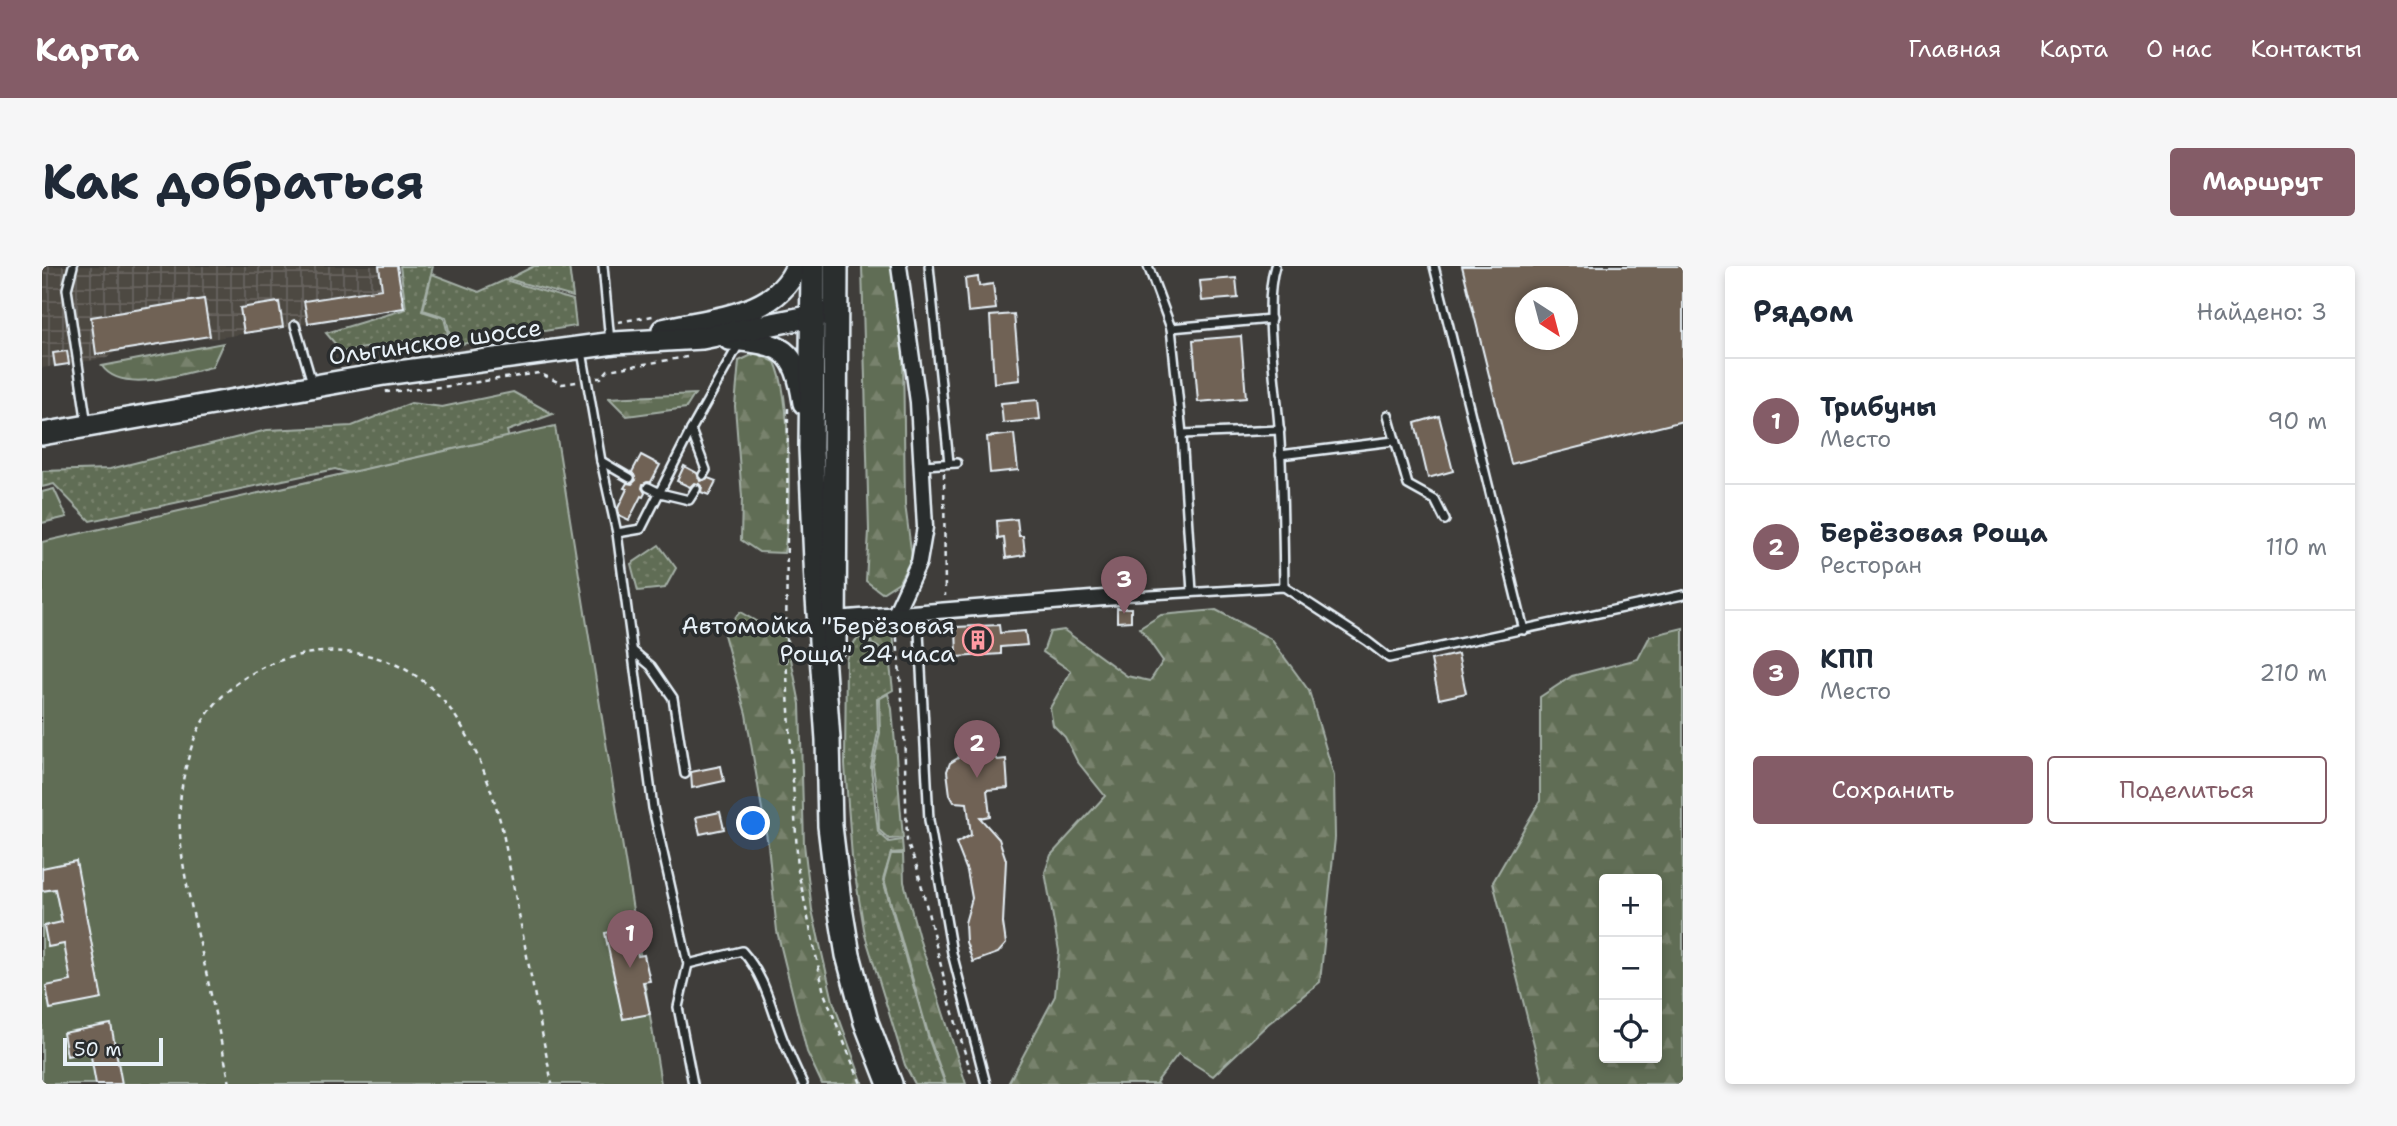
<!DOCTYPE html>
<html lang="ru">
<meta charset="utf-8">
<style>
:root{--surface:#fff;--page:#f6f6f7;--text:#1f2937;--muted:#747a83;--line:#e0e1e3;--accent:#845c67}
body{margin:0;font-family:"Shantell Sans",sans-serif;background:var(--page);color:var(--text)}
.controls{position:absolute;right:21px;bottom:21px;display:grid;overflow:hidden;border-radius:7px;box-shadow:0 4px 10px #0003}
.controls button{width:63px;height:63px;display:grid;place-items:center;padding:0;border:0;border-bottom:2px solid var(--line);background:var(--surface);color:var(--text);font:35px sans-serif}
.compass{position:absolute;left:1473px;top:21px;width:63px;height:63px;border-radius:50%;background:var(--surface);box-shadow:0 4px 10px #0003;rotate:144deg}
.scale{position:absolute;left:21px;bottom:18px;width:100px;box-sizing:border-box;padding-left:7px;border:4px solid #e8f1f8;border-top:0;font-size:19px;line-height:24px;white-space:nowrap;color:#e8f1f8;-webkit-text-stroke:5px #2a2d2e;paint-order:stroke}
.you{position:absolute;left:712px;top:558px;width:24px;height:24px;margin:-18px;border:5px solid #fff;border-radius:50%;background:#1a73e8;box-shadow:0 0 0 10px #1a73e833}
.badge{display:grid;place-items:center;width:46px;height:46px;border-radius:50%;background:var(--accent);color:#fff;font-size:23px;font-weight:700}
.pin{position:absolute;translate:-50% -58px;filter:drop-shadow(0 2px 4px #0008)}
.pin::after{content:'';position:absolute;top:37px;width:24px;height:21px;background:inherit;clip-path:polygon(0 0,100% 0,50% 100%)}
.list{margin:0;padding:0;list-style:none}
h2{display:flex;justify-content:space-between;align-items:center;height:91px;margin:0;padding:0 28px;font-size:30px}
h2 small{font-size:23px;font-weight:400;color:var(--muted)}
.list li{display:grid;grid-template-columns:46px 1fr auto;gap:21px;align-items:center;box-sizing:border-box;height:126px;padding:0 28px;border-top:2px solid var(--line)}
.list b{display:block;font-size:26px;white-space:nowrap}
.list p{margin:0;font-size:23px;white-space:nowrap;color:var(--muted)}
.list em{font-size:23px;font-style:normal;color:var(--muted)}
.actions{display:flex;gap:14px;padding:21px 28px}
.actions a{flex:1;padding:16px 0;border:2px solid var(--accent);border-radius:7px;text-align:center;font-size:24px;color:var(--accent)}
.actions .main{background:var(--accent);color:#fff}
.icon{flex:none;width:38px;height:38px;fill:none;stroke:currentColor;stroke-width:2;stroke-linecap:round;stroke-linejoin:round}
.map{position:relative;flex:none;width:1641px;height:818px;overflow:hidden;border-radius:7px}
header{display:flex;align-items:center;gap:42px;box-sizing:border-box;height:98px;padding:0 35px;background:var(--accent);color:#fff}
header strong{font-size:33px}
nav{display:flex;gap:38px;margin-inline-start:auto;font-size:24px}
.intro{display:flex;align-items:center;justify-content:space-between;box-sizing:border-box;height:168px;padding:0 42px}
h1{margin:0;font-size:49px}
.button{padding:18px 32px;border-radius:7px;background:var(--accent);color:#fff;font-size:24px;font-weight:700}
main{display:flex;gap:42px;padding:0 42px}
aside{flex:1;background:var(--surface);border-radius:7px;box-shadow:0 4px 10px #0003}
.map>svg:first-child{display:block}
.industrial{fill:url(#industrial-grid)}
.grass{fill:url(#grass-dots);stroke:#a4afa6;stroke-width:2}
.forest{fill:url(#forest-firs);stroke:#a4afa6;stroke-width:2;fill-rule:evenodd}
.garden{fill:#616d54;stroke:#a4afa6;stroke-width:2}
.building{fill:#6f6255;stroke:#e8f1f8;stroke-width:2;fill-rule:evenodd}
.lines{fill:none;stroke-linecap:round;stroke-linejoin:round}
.service-casing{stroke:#e8f1f8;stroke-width:12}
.minor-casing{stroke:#e8f1f8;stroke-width:19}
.secondary-casing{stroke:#e8f1f8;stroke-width:26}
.primary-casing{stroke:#e8f1f8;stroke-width:28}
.path{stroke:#e8f1f8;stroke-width:2.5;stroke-dasharray:5 5;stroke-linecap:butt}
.service{stroke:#2a2d2e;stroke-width:7}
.minor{stroke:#2a2d2e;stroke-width:14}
.secondary{stroke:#2a2d2e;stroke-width:21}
.primary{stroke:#2a2d2e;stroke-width:23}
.labels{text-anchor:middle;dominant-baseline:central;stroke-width:7;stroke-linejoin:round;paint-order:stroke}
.street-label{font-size:24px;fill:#e8f1f8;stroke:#2a2d2e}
.poi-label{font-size:24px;fill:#e8f1f8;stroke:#2a2d2e;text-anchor:end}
</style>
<header>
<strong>Карта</strong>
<nav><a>Главная</a><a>Карта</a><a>О нас</a><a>Контакты</a></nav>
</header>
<div class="intro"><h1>Как добраться</h1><a class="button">Маршрут</a></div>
<main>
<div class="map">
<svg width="1641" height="818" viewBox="0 0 1641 818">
<defs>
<pattern id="industrial-grid" width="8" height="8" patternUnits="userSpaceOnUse" patternTransform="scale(1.75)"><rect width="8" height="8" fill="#4d4842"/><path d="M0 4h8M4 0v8" fill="none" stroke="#67635e"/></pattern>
<pattern id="grass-dots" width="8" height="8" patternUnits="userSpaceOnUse" patternTransform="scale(1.75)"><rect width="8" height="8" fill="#616d54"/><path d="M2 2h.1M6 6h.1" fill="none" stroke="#78826d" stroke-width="1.8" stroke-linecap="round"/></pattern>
<pattern id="forest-firs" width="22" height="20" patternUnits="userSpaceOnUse" patternTransform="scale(1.75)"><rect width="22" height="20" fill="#616d54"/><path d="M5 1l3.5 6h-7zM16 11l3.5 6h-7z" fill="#78826d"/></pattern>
</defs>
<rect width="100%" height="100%" fill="#3f3d3a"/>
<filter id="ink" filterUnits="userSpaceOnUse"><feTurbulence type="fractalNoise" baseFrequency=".0143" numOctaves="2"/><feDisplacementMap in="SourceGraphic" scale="14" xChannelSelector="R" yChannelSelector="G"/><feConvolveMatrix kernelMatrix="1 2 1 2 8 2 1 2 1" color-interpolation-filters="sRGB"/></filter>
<g filter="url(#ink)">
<!-- industrial -->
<polygon class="industrial" points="0,0 355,0 362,42 169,73 163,70 74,85 65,92 0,102"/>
<!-- grass -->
<g class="grass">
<polygon points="358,0 391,0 380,45 402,52 406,68 300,86 284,67 364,43"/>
<polygon points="492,0 527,0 531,31 466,13"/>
<polygon points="390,8 437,26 463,14 531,34 534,60 355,88 351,80 408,69 404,51 381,44"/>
<polygon points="471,126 511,148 465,165 475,207 353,220 293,203 48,255 12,218 0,221 0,205 68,203 225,164 310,160 369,137 400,141"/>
<polygon points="617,279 634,302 623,322 596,325 589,298"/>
<polygon points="825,367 829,380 847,391 851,424 835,433 836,466 829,501 836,566 847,576 860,574 861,586 849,587 841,614 887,774 903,818 873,818 863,799 823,669 810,591 803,499 804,393 813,375"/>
</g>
<!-- forest -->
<g class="forest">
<polygon points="820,0 850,0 861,83 863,238 870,291 857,316 840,327 824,315 827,265"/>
<path d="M 181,77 L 170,101 C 141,107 80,129 60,100 Z"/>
<path d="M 714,87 L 733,96 C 750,132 749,246 742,287 L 717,286 L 699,274 L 700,231 L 693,140 L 697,95 Z"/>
<polygon points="653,128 644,142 585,150 567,132"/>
<polygon points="12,223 25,251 0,257 0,226"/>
<polygon points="1174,344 1229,373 1267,425 1292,510 1293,572 1278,716 1226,758 1171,810 1136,788 1114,817 1115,818 966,818 1013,730 1017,685 1003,606 1009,589 1063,530 1035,495 1023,471 1011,459 1008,442 1029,405 1001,386 1008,366 1022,364 1085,410 1108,415 1121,395 1098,362 1119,349"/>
<polygon points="698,346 745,373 758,438 762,578 770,644 791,735 821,818 780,818 765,786 735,665 726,579 704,448 681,365"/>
<polygon points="850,352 853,390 830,378 826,364"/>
<path d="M 1641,362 L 1641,818 L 1502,818 L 1451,616 L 1498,535 L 1498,431 L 1530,410 L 1596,393 L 1608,370 ZM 1562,613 L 1615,613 L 1615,792 L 1562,792 Z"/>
<polygon points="846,428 850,443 861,572 847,573 837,564 836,535 831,500 838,467 837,433"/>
<polygon points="849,588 861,588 862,616 877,672 924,818 904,818 888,774 842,613"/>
</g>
<!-- garden -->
<polygon class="garden" points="513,160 619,818 0,818 0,276"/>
<!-- building -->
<g class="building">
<polygon points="337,0 355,0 362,42 266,57 262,35 340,23"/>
<path d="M 1420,0 L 1641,0 L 1641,155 L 1469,198 ZM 1483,32 L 1525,32 L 1525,74 L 1483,74 Z"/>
<polygon points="936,11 937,20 951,18 954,43 926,46 923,13"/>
<polygon points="1194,12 1196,32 1160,35 1158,15"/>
<polygon points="162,33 168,70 54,88 49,51"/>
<polygon points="237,36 241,61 202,67 198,42"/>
<polygon points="972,48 978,114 952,117 948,50"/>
<polygon points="1199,70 1204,132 1156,136 1151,74"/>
<polygon points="25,85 27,98 13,100 11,87"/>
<polygon points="996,134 998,153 961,157 959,137"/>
<polygon points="1397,150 1411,205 1386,212 1373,157"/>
<polygon points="972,168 976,204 948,207 945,171"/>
<polygon points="599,189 618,199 609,216 601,218 600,222 603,227 601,231 599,230 587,254 577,249 576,242 585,223 582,222 585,217 590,218 594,214 590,206"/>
<polygon points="642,200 655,207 658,215 666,212 674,215 667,229 659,226 660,221 657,218 652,217 648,221 635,215"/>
<polygon points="975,253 977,270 981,270 983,289 964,292 962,272 956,273 955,255"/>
<polygon points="1075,342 1089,342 1089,355 1075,356"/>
<polygon points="957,359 958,367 983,365 985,379 959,381 959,388 915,391 914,361"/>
<polygon points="1416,388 1424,427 1397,433 1389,394"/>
<polygon points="937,479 947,484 955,494 964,493 966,522 945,524 948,550 938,552 957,573 964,594 961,657 964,678 956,687 931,696 924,676 923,657 930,632 925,605 914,577 929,569 925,537 912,536 908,529 905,505 908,497 916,492 918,487 927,481"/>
<polygon points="679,500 682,515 650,522 649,506"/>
<polygon points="678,546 682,563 658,568 654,551"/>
<polygon points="34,595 60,733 8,743 4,720 29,715 22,678 6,681 2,660 20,656 13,623 0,625 0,602"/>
<polygon points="590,662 596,690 602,689 608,715 601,716 608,748 581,753 563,667"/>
<polygon points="69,758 80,818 54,818 48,785 25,790 21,767"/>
</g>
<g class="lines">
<!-- service casing -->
<g class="service-casing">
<g id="service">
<polyline points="31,0 25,23 45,159"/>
<polyline points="561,0 568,76"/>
<polyline points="887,0 907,197"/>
<polyline points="1106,0 1129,62"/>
<path d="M 1233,0 C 1221,38 1234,118 1237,160 C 1241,214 1241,268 1242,321"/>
<polyline points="1392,0 1482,364"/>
<polyline points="253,59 271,120"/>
<polyline points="540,85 559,195 575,267 611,542 646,698 636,741 651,818"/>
<polyline points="1346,149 1366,219 1393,234 1403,254"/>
<polyline points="649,164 664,204 661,209"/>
<polyline points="1140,168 1238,164"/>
<polyline points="1238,189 1352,175"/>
<polyline points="559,195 588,212"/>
<polyline points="881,199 915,197"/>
<polyline points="606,221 618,227 647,234 654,223"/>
<polyline points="575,267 599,263 649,164 697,78"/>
<polyline points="1150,326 1140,168 1129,62 1229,53"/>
<polyline points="1075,331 1242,321 1325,375 1347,392 1641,329"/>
<polyline points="876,347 887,554 910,687 944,818"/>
<polyline points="591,385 609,400 631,432 643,508"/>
<path d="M 646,698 L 700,685 C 723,710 729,742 741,773 C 747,788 754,803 761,818"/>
</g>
</g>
<!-- minor casing -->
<g class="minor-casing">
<g id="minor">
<polyline points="853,348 877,296 883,261 876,136 857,0"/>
<polyline points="793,353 1075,331"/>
</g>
</g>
<!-- secondary casing -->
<g class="secondary-casing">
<g id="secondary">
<path d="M 621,64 C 668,52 734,52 755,0"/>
<path d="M 687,73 C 740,77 754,82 762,137"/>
<polyline points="0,168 342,108 572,77 660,72 786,47"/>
</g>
</g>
<!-- primary casing -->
<g class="primary-casing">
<g id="primary">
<polyline points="771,0 769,182 775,318 786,474 788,560 797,635 806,689 824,756 848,818"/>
<polyline points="792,380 794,0"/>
</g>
</g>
<!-- path -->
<g class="path">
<polyline points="576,56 611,50"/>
<polyline points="555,112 559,112 566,104 645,91"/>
<polyline points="345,124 345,126 408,120 497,107 520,118 535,116"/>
<polyline points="746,142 744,391 756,605 782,727 819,818"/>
<polyline points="902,207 903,330"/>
<polyline points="854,361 862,458 865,576 875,601 908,737 929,807"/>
<path d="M 188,818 C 178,771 168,724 158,678 C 145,621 129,563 143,505 C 147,488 152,470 161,455 C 205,382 314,363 381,415 C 424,449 447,511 460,562 L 510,818"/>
</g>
<!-- service -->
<use href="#service" class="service"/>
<!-- minor -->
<use href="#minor" class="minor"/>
<!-- secondary -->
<use href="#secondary" class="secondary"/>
<!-- primary -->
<use href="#primary" class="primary"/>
</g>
</g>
<!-- icons -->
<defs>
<g id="building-ring" transform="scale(1.575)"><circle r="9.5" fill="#2a2d2e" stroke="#ff9aa2" stroke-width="1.5"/><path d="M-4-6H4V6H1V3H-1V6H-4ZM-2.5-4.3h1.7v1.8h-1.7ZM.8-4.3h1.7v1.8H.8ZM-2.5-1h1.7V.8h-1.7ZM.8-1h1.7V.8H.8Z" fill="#ff9aa2"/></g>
</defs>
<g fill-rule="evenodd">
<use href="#building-ring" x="936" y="374"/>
</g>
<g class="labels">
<!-- street labels -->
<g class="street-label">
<text transform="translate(393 76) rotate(-8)">Ольгинское шоссе</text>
</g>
<!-- poi labels -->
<g class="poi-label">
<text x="913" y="360">Автомойка "Берёзовая<tspan x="913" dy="28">Роща" 24 часа</tspan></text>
</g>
</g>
</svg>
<div class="controls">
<button>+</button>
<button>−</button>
<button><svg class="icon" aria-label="locate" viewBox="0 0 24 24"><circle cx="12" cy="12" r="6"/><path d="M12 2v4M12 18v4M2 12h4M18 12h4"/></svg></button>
</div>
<svg class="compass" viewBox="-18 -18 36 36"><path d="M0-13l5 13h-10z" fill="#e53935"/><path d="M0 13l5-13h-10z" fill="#747a83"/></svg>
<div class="scale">50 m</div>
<div class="you"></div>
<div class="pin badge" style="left:588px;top:702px">1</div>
<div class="pin badge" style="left:935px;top:512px">2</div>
<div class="pin badge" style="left:1082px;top:348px">3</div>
</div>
<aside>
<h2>Рядом<small>Найдено: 3</small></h2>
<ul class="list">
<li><span class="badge">1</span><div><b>Трибуны</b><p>Место</p></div><em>90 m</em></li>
<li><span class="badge">2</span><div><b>Берёзовая Роща</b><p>Ресторан</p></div><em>110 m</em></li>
<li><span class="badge">3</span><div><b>КПП</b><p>Место</p></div><em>210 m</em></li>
</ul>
<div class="actions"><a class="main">Сохранить</a><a>Поделиться</a></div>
</aside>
</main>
